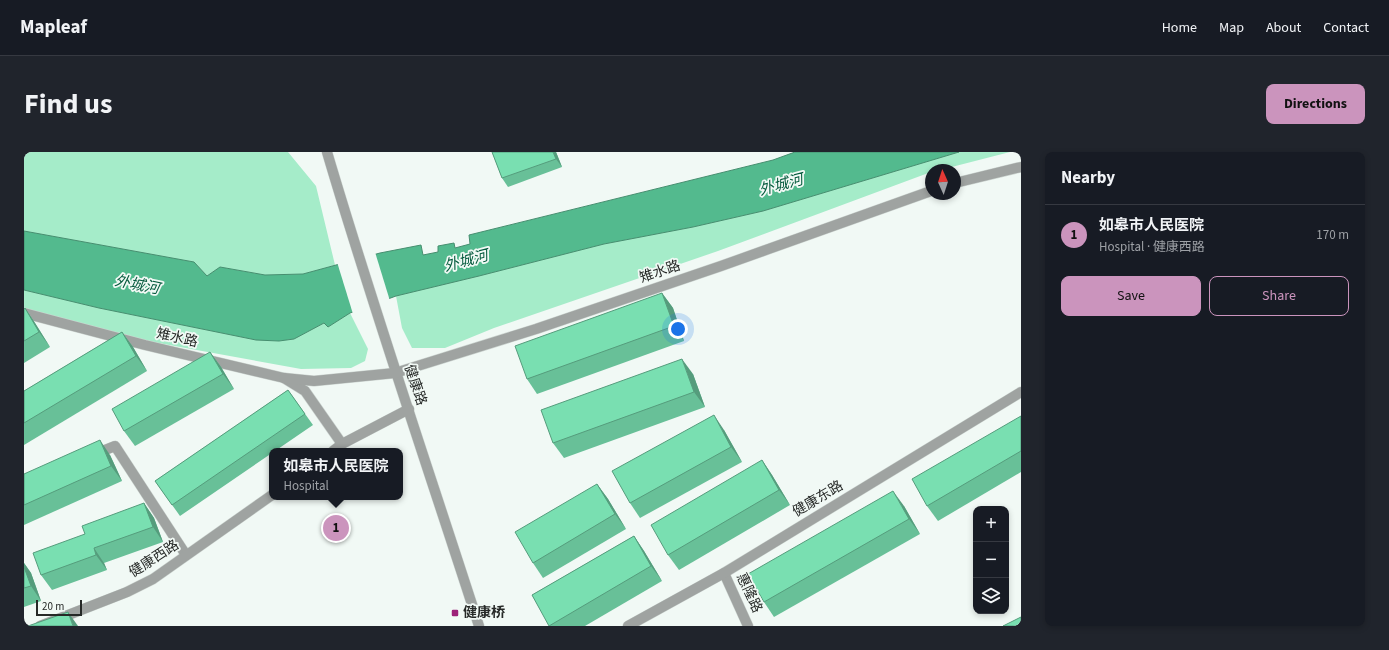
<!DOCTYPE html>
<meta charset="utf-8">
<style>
:root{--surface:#171b24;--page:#20242c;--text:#f1f3f6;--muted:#9ea1a6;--line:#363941;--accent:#cb94bd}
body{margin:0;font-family:"Source Sans 3","Noto Sans SC",sans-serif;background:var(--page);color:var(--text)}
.controls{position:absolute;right:12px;bottom:12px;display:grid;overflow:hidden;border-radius:8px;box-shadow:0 2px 6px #0003}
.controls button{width:36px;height:36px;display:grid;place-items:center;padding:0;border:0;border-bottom:1px solid var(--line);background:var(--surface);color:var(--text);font:20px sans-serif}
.compass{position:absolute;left:901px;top:12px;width:36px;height:36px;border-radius:50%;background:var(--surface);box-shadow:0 2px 6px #0003;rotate:357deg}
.scale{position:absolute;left:12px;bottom:10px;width:46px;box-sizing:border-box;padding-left:4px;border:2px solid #262927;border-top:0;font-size:11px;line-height:14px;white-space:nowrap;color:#262927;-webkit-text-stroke:3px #f1f9f5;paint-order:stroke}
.you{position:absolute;left:654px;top:177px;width:14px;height:14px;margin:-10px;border:3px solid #fff;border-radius:50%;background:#1a73e8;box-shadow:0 0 0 6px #1a73e833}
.badge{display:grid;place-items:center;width:26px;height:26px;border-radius:50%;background:var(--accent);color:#111;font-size:13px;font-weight:700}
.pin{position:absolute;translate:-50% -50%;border:2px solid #fff;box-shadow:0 1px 4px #0006}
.popup{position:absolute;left:245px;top:296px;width:134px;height:52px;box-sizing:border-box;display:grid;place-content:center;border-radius:8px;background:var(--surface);filter:drop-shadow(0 1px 3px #0005);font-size:13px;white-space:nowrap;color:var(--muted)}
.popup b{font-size:15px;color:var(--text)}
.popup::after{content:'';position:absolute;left:50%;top:100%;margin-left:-8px;border:8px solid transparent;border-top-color:var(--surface)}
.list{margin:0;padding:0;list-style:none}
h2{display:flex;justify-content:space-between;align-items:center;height:52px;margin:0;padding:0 16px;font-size:17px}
h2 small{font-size:13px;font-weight:400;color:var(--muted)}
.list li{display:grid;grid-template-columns:26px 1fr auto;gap:12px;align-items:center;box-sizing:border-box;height:60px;padding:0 16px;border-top:1px solid var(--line)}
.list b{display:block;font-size:15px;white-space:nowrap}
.list p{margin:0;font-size:13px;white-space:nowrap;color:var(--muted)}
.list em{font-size:13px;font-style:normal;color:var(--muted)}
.actions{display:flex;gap:8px;padding:12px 16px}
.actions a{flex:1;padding:9px 0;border:1px solid var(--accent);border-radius:8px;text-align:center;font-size:14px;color:var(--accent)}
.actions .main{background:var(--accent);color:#111}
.icon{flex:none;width:22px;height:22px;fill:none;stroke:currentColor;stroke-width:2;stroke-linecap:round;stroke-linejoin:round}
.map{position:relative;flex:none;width:997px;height:474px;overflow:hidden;border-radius:8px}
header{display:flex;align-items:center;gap:24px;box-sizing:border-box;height:56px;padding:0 20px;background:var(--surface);border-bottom:1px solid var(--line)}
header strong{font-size:19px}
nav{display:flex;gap:22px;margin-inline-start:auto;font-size:14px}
.intro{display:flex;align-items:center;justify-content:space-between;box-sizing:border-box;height:96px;padding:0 24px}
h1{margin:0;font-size:28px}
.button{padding:10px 18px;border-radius:8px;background:var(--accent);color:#111;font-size:14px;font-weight:700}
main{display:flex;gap:24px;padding:0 24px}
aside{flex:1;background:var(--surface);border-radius:8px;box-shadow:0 2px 6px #0003}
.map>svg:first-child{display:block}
.green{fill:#a5ecc9}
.water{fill:#53ba8e;stroke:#468e6f}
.pier{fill:#f1f9f5}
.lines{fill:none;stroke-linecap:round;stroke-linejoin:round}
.minor-casing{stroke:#ccd4d0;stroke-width:11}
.minor{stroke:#9fa3a1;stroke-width:10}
.wall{fill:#68c098}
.shaded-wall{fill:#559c7c}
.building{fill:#79dfb1;stroke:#559c7c}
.poi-dot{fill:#9c2178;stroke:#f1f9f5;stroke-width:1.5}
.labels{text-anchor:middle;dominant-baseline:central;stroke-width:3.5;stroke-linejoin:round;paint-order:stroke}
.street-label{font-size:14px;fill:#262927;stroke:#f1f9f5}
.poi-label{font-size:14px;font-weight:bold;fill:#262927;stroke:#f1f9f5;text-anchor:start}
.water-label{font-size:15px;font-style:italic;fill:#065b3e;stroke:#f1f9f5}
</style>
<header>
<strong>Mapleaf</strong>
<nav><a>Home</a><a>Map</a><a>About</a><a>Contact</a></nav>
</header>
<div class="intro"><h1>Find us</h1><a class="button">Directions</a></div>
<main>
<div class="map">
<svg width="997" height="474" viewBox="0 0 997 474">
<rect width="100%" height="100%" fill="#f1f9f5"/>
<!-- green -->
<g class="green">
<polygon points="0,0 264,0 292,34 311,113 279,122 241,123 196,115 183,124 170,110 0,79"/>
<polygon points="935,0 986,0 916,18 907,18 907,20 694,99 470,176 421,196 388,196 378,176 372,144 455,124 580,92 669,75 739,59"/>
<polygon points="0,138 75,156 232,188 255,189 270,187 300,171 304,175 326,161 344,197 341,209 327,216 277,217 123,189 0,157"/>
</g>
<!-- water -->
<polygon class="water" points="771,0 935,0 739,59 669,75 580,92 455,124 372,144 326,161 304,175 300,171 270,187 255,189 232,188 75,156 0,138 0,79 170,110 183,124 196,115 241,123 279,122 356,101 397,93 399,103 414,100 414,94 430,91 431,96 446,92 445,83 749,8"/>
<!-- pier -->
<polygon class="pier" points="351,100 366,149 329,162 313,110"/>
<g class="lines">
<!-- minor casing -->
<g class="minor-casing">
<g id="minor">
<path d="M 303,0 C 350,159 404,316 455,474"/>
<polyline points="931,31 997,15"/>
<polyline points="0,161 121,193 260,226 281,239 318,292"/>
<polyline points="260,226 290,229 371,221 512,177 697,114 907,39"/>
<polyline points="309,299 318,292 385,257"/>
<polyline points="71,302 91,294 162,403"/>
<polyline points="700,421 724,474"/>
<polyline points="16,474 103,440 129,427 248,343"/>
<polyline points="604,474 700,421 997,240"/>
</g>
</g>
<!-- minor -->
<use href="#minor" class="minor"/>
</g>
<!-- wall -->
<g class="wall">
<polygon points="468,0 532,0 538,15 484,35 478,26"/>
<polygon points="638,141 649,156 660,189 513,242 503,227"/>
<polygon points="1,156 11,171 26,195 0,211 0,157"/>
<polygon points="98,180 109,195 123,219 0,293 0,239"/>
<polygon points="186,200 197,215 210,237 111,294 100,279"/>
<polygon points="669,222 681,255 540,306 529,291"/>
<polygon points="264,238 289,273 251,299 248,299 248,301 156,364 131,329"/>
<polygon points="997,264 997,320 914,369 903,354"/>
<polygon points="700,278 718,310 616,366 606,351"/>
<polygon points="86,303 98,329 0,373 0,322"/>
<polygon points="738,308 748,323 766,353 655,418 644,403"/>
<polygon points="573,332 584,347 602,377 519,426 509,411"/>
<polygon points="120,351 130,366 139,390 80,411 83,418 28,438 17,423 61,382"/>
<polygon points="880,354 896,382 750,465 740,450"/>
<polygon points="610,384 620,399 638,429 561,474 526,474 508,443"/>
<polygon points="0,411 7,421 17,449 0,455"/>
</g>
<!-- shaded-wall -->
<g class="shaded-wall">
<polygon points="529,0 532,0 538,15 532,7"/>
<polygon points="638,141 649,156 660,189 650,174"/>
<polygon points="1,156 11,171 26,195 15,180"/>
<polygon points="98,180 109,195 123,219 112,204"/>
<polygon points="186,200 197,215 210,237 199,222"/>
<polygon points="658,207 669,222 681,255 670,240"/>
<polygon points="690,263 700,278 718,310 707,295"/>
<polygon points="76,288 86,303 98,329 87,314"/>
<polygon points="738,308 748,323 766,353 755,338"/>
<polygon points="573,332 584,347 602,377 591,362"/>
<polygon points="869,339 880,354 896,382 885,367"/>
<polygon points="120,351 130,366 139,390 129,375"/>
<polygon points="610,384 620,399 638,429 627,414"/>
<polygon points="70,396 80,411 83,418 72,403"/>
<polygon points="0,411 7,421 17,449 7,434 0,415"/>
<polygon points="44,460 54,474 49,474"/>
</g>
<!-- building -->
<g class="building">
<polygon points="468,0 529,0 532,7 478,26"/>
<polygon points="638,141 650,174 503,227 491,194"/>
<polygon points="1,156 15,180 0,189 0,157"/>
<polygon points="98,180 112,204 0,271 0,239"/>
<polygon points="186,200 199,222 100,279 88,257"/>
<polygon points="658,207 670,240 529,291 517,258"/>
<polygon points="264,238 281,262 148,353 131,329"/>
<polygon points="690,263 707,295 606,351 588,319"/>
<polygon points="997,264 997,299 903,354 888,327"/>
<polygon points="76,288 87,314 0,353 0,322"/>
<polygon points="738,308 755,338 644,403 627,373"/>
<polygon points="573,332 591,362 509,411 491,380"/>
<polygon points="869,339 885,367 740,450 724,422"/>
<polygon points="120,351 129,375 70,396 72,403 17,423 9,401 61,382 58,374"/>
<polygon points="610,384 627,414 525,474 508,443"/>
<polygon points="0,415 7,434 0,436"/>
<polygon points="44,460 49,474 4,474"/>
<polygon points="997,465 997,474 979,474"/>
</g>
<!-- markers -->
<rect class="poi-dot" x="427" y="457" width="8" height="8" rx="2"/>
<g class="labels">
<!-- street labels -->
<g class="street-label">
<text transform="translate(636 120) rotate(-19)">雉水路</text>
<text transform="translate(153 186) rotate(13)">雉水路</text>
<text transform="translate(391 233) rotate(71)">健康路</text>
<text transform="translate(794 347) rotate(-31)">健康东路</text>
<text transform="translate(130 407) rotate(-33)">健康西路</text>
<text transform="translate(725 441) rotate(65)">惠隆路</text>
</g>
<!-- poi labels -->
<g class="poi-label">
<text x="439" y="461">健康桥</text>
</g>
<!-- water labels -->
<g class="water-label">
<text transform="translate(757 33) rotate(-15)">外城河</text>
<text transform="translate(442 109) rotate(-15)">外城河</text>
<text transform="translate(113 133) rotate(11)">外城河</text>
</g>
</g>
</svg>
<div class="controls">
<button>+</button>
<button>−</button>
<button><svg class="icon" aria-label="layers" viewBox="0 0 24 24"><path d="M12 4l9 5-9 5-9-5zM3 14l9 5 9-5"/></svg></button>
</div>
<svg class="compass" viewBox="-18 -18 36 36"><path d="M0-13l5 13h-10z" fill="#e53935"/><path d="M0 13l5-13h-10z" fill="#9ea1a6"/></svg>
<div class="scale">20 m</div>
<div class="you"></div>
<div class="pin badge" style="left:312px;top:376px">1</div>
<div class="popup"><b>如皋市人民医院</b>Hospital</div>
</div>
<aside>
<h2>Nearby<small></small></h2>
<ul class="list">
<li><span class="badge">1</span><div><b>如皋市人民医院</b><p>Hospital · 健康西路</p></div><em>170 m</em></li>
</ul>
<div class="actions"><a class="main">Save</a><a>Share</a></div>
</aside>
</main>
